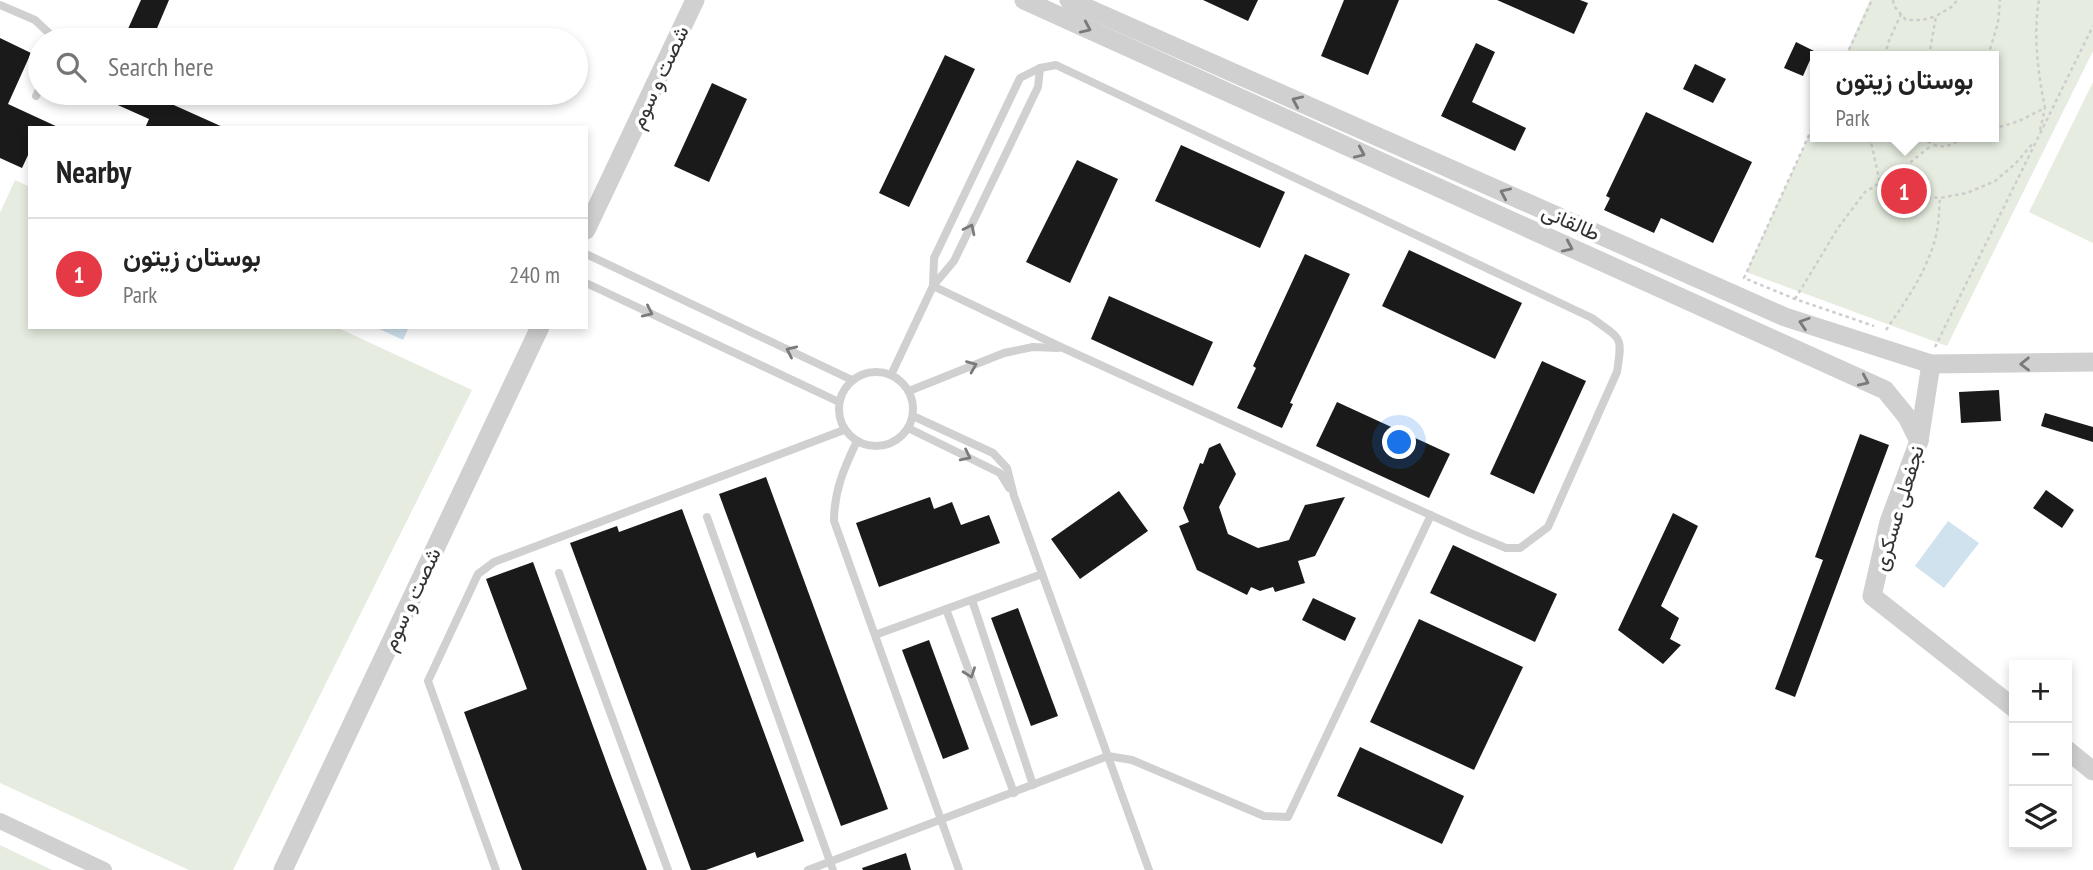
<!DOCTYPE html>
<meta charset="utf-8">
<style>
:root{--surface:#fff;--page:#f2f2f2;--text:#222;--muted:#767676;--line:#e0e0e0;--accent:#e63946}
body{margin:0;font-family:"PT Sans Narrow",Vazirmatn,sans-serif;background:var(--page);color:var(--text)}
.controls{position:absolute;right:21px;bottom:21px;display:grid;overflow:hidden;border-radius:0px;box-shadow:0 4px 10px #0003}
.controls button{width:63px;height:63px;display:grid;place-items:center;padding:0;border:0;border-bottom:2px solid var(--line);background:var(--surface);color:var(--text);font:35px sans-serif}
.you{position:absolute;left:1400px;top:443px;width:24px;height:24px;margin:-18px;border:5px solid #fff;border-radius:50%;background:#1a73e8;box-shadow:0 0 0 10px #1a73e833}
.badge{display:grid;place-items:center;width:46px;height:46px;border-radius:50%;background:var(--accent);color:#fff;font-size:23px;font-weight:700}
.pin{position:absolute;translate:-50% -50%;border:4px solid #fff;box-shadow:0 2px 7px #0006}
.popup{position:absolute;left:1810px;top:51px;width:189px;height:91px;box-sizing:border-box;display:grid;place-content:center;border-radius:0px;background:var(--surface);filter:drop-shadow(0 2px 5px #0005);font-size:23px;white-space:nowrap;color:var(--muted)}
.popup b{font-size:26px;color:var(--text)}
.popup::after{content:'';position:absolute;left:50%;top:100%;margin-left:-14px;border:14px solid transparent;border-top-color:var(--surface)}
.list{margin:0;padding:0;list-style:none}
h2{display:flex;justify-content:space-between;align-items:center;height:91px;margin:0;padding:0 28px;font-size:30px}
h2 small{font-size:23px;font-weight:400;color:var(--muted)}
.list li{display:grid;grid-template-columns:46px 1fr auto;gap:21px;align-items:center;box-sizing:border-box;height:112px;padding:0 28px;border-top:2px solid var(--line)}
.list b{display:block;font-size:26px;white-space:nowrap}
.list p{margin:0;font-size:23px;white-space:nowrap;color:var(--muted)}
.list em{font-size:23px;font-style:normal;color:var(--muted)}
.icon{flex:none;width:38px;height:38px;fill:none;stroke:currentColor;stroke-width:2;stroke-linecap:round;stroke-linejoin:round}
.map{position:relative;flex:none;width:2093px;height:870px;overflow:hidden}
.search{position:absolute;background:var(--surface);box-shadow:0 4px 10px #0003;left:28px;top:28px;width:560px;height:77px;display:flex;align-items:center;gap:18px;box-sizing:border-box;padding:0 24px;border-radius:38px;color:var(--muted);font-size:26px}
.panel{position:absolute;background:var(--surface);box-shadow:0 4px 10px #0003;left:28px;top:126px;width:560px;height:203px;border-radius:0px}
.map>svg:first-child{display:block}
.green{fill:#e6ecdf}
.water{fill:#cfe2ee}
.building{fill:#1a1a1a}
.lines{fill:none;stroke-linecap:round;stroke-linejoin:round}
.path{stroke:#cdcdcd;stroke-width:2.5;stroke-dasharray:3.5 3.5;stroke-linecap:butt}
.service{stroke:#d0d0d0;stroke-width:8}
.minor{stroke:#d0d0d0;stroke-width:16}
.tertiary{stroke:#d0d0d0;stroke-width:19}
.oneway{stroke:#7a7a7a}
.labels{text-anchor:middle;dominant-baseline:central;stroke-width:7;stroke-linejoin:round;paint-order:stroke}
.street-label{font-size:21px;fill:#333;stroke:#fff}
</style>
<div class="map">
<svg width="2093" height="870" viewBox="0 0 2093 870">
<rect width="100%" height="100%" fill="#fff"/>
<!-- green -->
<g class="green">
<polygon points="1870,0 2093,0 2093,51 1947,346 1746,272 1815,122 1815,137 1993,137 1993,56 1845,56"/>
<polygon points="2093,82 2093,243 2029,212"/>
<polygon points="15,180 30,187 30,327 336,327 472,390 233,870 189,870 0,783 0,213"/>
<polygon points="0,845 52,870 0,870"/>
</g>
<!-- water -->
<g class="water">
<polygon points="375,327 409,327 403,340"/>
<polygon points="1948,521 1979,543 1944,588 1915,566"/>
</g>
<!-- building -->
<g class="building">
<polygon points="141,0 169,0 152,40 123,40"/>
<polygon points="1203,0 1258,0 1248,21"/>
<polygon points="1344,0 1399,0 1368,75 1321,56"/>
<polygon points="1497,0 1580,0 1588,3 1574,34"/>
<polygon points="0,38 31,53 8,104 60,128 30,128 30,151 22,168 0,158"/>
<polygon points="1796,42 1814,51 1803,76 1784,68"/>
<polygon points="1476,43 1495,52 1472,102 1526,128 1515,151 1441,116"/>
<polygon points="945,55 975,69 909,207 879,193"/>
<polygon points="1695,64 1726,79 1713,103 1683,89"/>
<polygon points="712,83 747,99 709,182 674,166"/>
<polygon points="91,93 147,93 225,128 145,128 149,119"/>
<polygon points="1646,112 1752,162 1713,243 1661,218 1654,233 1604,210 1610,198 1606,196"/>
<polygon points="1181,145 1285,192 1260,248 1155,201"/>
<polygon points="1077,160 1118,179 1070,283 1026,262"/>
<polygon points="1409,250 1522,303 1495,359 1382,306"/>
<polygon points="1305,254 1350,274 1290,403 1293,404 1282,428 1237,408 1256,368 1253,366"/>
<polygon points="1109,296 1213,342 1193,386 1091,339"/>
<polygon points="1542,361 1586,381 1534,494 1490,474"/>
<polygon points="1999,390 2001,421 1961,423 1959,392"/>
<polygon points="1337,402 1450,454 1429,498 1316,446"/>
<polygon points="2045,413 2093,427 2093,442 2041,426"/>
<polygon points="1860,434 1889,445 1795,697 1775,689 1823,560 1815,557"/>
<polygon points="1220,443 1236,474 1219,507 1228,534 1258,548 1289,540 1305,505 1345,497 1315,556 1298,561 1305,583 1275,592 1273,587 1260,591 1251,587 1247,595 1197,570 1179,526 1189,522 1183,508 1200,463 1203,464 1209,448"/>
<polygon points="766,477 888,809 841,826 719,494"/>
<polygon points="2046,490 2074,510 2062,528 2033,508"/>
<polygon points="1119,491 1148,531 1080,579 1051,539"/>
<polygon points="930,497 934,509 952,502 961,525 989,515 1000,543 879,587 856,523"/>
<polygon points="682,509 804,841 757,858 755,852 706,870 691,870 570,543 617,526 619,532"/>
<polygon points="1673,513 1698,526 1661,606 1679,618 1670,639 1681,645 1663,664 1618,630"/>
<polygon points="1453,545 1557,594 1535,642 1430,593"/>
<polygon points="533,562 612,778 647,870 522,870 503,819 464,712 527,689 486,579"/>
<polygon points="1313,598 1356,618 1345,641 1302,620"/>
<polygon points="1018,608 1058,716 1031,726 991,618"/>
<polygon points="1419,619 1523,667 1474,770 1370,722"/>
<polygon points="929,640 969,749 943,759 902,650"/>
<polygon points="1360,747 1464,796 1442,844 1337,796"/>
<polygon points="906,853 911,870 863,870 862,868"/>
</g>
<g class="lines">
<!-- path -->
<g class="path">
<polyline points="1893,0 1894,6 1906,20 1923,20 1936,16"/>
<polyline points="1846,56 1872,0"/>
<polyline points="1885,56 1888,43 1901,14"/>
<polyline points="1929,56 1936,16 1953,6 1957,0"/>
<polyline points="1988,56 1998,23 2000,0"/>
<polyline points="1815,122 1744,278 1795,299 1874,326"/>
<path d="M 1993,129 L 2019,121 L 2045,108 C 2038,74 2033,34 2039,0"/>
<polyline points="2040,130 2045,108"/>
<polyline points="1862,137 1871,142"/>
<polyline points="1872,137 1871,142 1880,183 1899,195 1940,198 1967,193 1995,181 2016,163 2034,142"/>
<path d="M 1922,137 C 1939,151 1947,148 1965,137"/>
<polyline points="1795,299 1838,228 1865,192 1898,172 1932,145"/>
<path d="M 1886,330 C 1907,299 1929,269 1937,231 C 1939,221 1939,209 1940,198"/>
<polyline points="1935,347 2093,26"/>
</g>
<!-- service -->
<g class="service">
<polyline points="0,5 35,20 53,37 53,40"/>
<path d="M 1056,65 L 1592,318 C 1621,340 1623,334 1617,372 L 1548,527 L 1520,548 L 1506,548 L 1470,533 L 1063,348 L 933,286 L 934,258 L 1020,78 L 1040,68 Z"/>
<polyline points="36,96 40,88"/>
<polyline points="586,254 852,380"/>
<polyline points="586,283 839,402"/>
<circle cx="876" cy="409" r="37"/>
<polyline points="891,375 933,286 954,261 1038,87 1040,68"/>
<polyline points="909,391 1004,353 1033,347 1058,348"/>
<polyline points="913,416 993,453 1007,468 1014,496 1149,870"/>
<polyline points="908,428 1000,473 1009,488"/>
<path d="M 857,441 C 844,468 834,491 834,521 L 959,870"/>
<polyline points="707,517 833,870"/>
<polyline points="559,573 668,870"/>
<polyline points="972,600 1033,785"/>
<polyline points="946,609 1014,793"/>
<polyline points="875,635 1042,574"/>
<polyline points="496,870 428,681 478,574 494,562 844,430"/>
<polyline points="808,870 1108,756 1132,760 1264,816 1288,817 1431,515"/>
</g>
<!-- minor -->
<polyline class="minor" points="0,821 104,870"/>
<!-- tertiary -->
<g class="tertiary">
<polyline points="1024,0 1885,390 1907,417 1919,441"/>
<polyline points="1069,0 1785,317 1931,364 2093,362"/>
<polyline points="586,230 695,0"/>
<polyline points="1931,364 1919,441 1889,522 1872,596 2014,708"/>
<polyline points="2067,750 2093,771"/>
<polyline points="283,870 540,327"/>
</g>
</g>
<!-- one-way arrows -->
<defs><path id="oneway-chevron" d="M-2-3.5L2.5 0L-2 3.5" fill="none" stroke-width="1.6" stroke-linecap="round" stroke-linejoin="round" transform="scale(1.75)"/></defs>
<g class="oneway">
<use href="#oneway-chevron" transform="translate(1086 28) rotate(24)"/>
<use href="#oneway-chevron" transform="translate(1297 101) rotate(-156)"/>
<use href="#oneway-chevron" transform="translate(1360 153) rotate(24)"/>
<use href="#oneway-chevron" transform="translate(1505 193) rotate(-156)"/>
<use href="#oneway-chevron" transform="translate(970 229) rotate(-64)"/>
<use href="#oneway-chevron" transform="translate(1568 247) rotate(24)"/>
<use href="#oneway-chevron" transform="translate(648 312) rotate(25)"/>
<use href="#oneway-chevron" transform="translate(1804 323) rotate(-162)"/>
<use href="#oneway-chevron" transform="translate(791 351) rotate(-155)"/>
<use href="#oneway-chevron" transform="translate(2025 364) rotate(179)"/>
<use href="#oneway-chevron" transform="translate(972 366) rotate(-22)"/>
<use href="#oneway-chevron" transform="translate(1864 381) rotate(24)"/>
<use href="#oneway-chevron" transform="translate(966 456) rotate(26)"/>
<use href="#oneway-chevron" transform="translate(970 673) rotate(70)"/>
</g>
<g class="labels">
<!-- street labels -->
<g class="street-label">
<text transform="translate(659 77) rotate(-65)">شصت و سوم</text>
<text transform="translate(1571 222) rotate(24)">طالقانی</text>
<text transform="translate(1898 508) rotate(-73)">نجفعلی عسکری</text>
<text transform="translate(411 599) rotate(-65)">شصت و سوم</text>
</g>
</g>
</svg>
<div class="controls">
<button>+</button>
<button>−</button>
<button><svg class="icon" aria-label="layers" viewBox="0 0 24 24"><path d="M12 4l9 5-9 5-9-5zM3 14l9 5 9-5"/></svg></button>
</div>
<div class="you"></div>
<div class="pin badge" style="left:1904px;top:191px">1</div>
<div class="popup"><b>بوستان زیتون</b>Park</div>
<div class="search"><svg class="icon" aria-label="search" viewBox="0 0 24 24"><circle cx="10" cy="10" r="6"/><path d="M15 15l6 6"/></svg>Search here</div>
<section class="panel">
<h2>Nearby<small></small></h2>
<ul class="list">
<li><span class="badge">1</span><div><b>بوستان زیتون</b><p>Park</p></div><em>240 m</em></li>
</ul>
</section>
</div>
